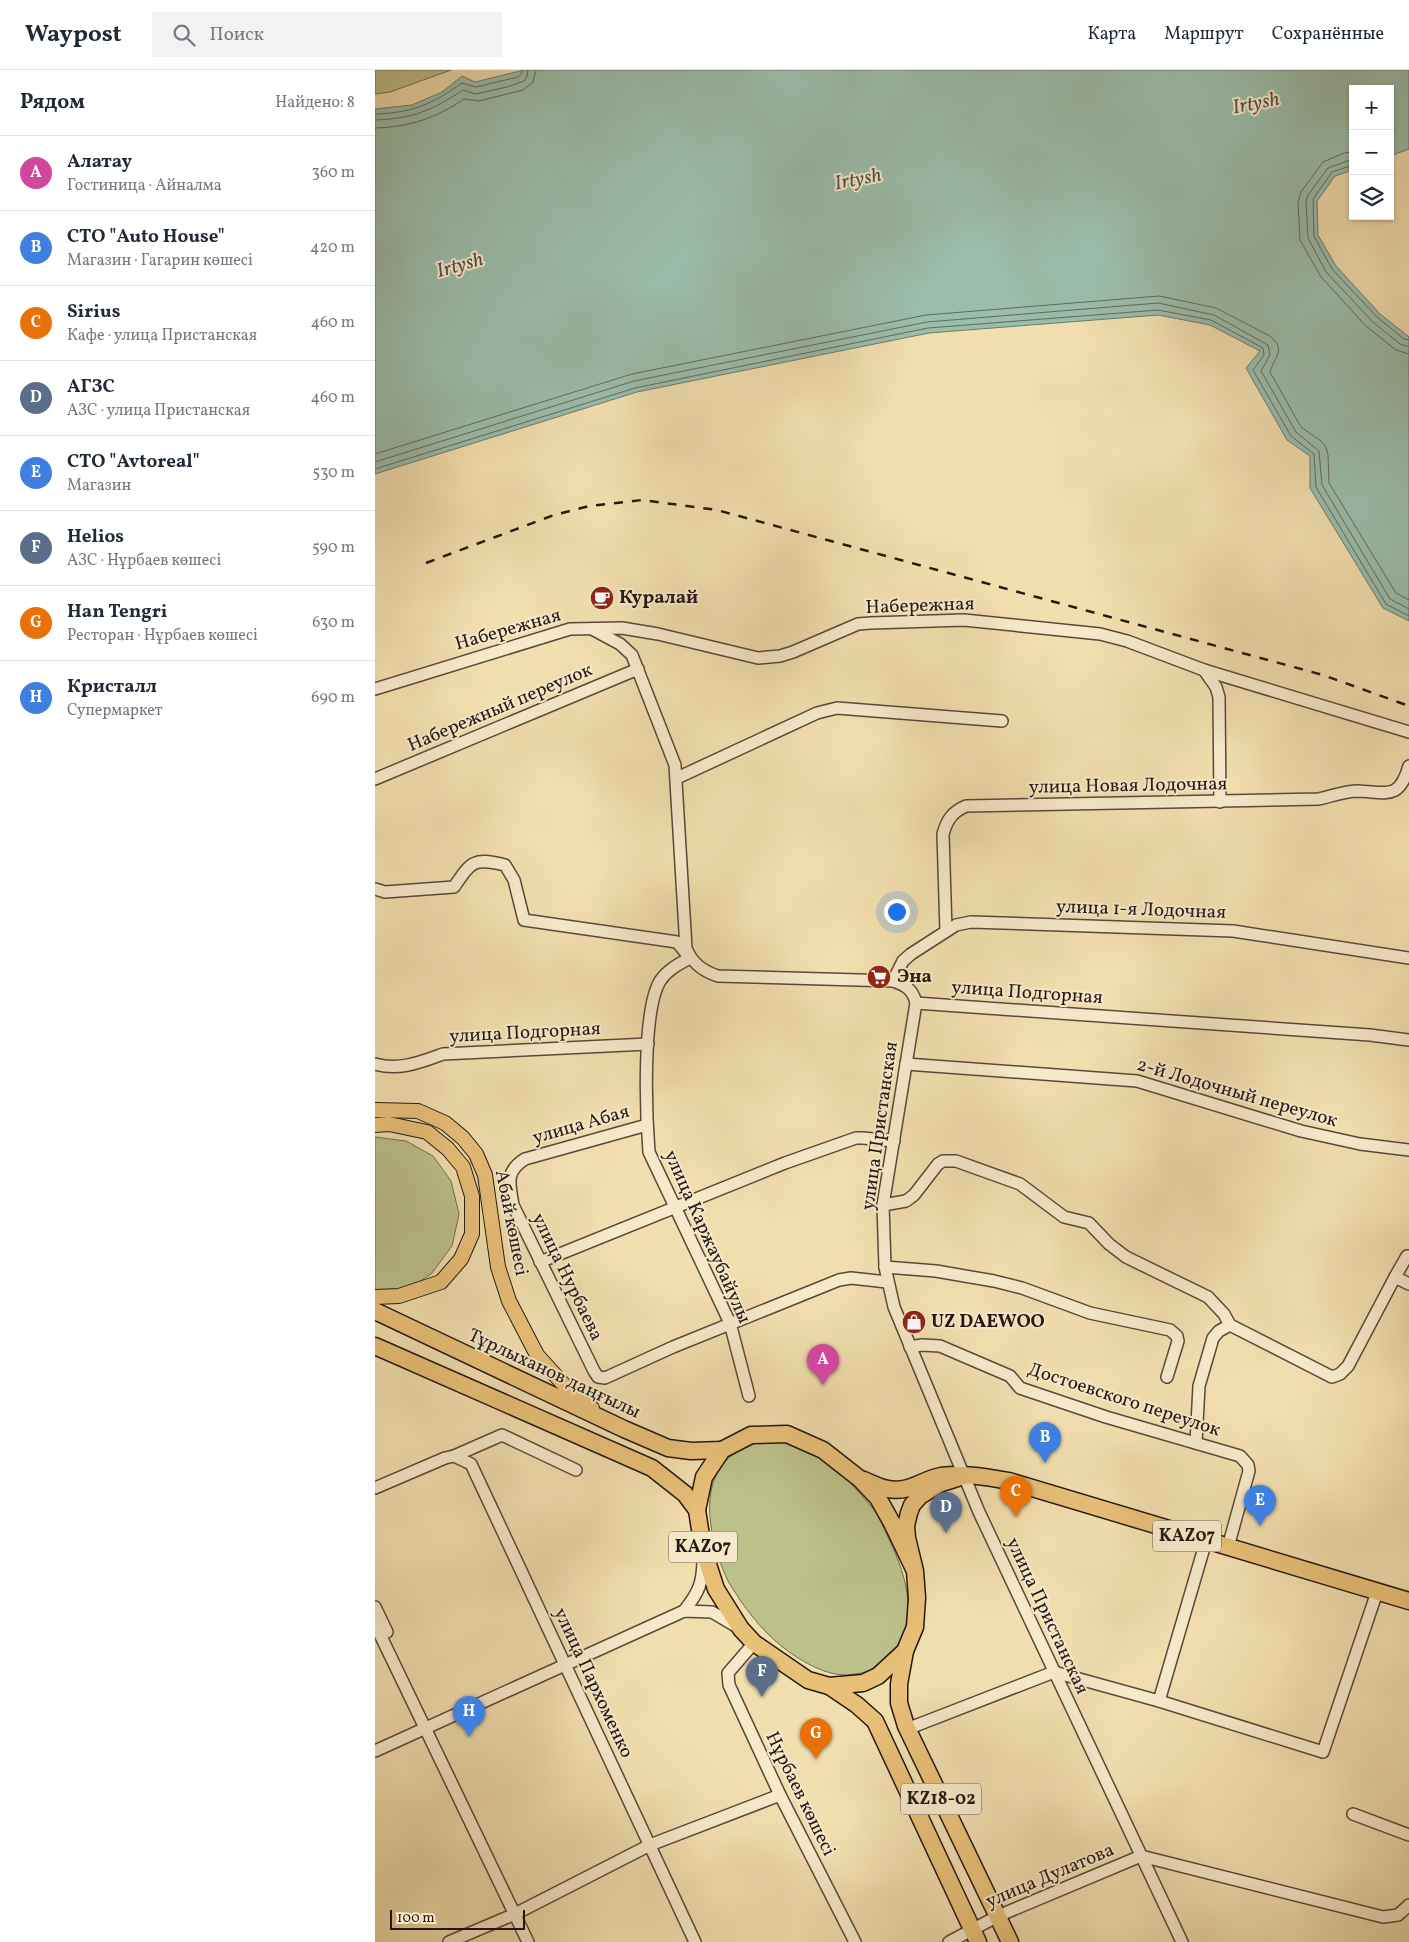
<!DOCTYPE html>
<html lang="ru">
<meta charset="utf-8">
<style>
:root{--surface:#fff;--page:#f2f2f3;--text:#1f2937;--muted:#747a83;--line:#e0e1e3;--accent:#2563eb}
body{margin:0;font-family:Vollkorn,serif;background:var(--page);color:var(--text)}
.controls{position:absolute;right:15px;top:15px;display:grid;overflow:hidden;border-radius:0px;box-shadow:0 1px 4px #0004}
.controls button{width:45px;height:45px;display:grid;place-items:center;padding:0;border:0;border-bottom:1px solid var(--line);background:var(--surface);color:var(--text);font:25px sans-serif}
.scale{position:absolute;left:15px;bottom:12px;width:135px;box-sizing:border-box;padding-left:5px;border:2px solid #251711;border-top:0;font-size:14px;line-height:18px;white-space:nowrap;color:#251711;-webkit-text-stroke:4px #f7eacb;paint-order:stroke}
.you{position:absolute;left:521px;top:841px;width:18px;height:18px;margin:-12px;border:4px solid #fff;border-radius:50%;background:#1a73e8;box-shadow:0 0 0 8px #1a73e833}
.badge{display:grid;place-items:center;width:32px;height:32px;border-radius:50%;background:var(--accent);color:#fff;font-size:16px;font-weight:700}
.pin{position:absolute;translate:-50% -41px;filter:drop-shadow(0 1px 2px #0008)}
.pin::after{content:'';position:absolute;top:26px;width:18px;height:15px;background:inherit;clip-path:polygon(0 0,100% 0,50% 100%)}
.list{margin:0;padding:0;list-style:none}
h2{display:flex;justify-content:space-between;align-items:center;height:65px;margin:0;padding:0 20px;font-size:21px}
h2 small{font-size:16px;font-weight:400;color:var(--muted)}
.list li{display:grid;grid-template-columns:32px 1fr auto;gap:15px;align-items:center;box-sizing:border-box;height:75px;padding:0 20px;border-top:1px solid var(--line)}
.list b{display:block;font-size:19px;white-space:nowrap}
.list p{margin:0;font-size:16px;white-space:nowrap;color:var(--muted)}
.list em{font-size:16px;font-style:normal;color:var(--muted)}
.icon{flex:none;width:28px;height:28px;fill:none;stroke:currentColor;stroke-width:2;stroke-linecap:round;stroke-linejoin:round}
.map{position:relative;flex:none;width:1034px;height:1872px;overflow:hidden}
header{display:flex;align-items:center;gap:30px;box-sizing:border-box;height:70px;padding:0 25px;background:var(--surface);border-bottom:1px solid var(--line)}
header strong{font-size:24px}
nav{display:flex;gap:28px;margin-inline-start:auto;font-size:18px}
.search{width:350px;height:45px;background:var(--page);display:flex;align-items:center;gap:12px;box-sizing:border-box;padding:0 18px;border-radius:0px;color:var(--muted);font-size:19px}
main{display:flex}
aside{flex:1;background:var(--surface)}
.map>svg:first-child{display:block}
.green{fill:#bcc18a;stroke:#706c4e}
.water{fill:#9bbdab;stroke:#6c7b6d}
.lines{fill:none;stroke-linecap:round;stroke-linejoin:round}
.shore{stroke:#606a5e;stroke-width:1}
.minor-casing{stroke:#584938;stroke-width:14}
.major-casing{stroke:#251711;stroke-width:16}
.highway-casing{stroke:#251711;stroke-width:19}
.minor{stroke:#f7eacb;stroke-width:11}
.major{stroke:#e9c078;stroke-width:14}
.highway{stroke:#e9c078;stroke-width:16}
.rail{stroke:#251711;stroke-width:2.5;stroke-dasharray:9 9;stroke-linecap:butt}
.labels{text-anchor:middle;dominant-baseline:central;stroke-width:4;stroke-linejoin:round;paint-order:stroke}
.shield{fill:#f7eacb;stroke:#645649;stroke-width:1}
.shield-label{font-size:18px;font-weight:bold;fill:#251711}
.poi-label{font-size:19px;font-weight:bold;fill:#251711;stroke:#f7eacb;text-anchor:start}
.street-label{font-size:19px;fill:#251711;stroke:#f7eacb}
.water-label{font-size:20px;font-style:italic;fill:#4e5147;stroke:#f7eacb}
</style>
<header>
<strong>Waypost</strong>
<div class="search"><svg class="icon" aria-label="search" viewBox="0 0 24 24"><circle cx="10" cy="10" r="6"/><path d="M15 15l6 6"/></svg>Поиск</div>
<nav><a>Карта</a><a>Маршрут</a><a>Сохранённые</a></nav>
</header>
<main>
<aside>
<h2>Рядом<small>Найдено: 8</small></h2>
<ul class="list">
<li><span class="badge" style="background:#d1479c">A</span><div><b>Алатау</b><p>Гостиница · Айналма</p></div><em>360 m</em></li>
<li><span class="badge" style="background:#3f7fe0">B</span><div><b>СТО &quot;Auto House&quot;</b><p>Магазин · Гагарин көшесі</p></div><em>420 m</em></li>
<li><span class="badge" style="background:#e8710a">C</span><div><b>Sirius</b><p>Кафе · улица Пристанская</p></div><em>460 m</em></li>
<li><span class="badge" style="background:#5c6f8a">D</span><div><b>АГЗС</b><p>АЗС · улица Пристанская</p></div><em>460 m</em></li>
<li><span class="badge" style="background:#3f7fe0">E</span><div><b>СТО &quot;Avtoreal&quot;</b><p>Магазин</p></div><em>530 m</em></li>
<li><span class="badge" style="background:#5c6f8a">F</span><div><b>Helios</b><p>АЗС · Нұрбаев көшесі</p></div><em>590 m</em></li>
<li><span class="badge" style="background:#e8710a">G</span><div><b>Han Tengri</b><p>Ресторан · Нұрбаев көшесі</p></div><em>630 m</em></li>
<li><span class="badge" style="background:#3f7fe0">H</span><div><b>Кристалл</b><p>Супермаркет</p></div><em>690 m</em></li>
</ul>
</aside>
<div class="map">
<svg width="1034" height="1872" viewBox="0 0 1034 1872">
<rect width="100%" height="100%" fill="#f2dfaf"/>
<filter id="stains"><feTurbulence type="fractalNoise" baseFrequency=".004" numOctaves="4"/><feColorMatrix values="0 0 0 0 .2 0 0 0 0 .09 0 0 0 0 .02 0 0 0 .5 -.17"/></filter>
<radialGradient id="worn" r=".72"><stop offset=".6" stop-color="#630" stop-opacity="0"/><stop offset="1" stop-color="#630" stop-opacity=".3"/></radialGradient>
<!-- green -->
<g class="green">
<polygon points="0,0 76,0 15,22 0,24"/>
<polygon points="0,1067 31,1071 58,1086 76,1111 84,1144 77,1176 57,1203 38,1216 10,1223 0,1221"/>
<path d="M 408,1372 C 419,1375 430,1378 440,1384 C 462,1396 484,1422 500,1441 C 505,1448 508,1457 512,1465 C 531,1503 549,1558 510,1589 C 501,1597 492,1603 480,1604 C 459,1608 440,1598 423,1588 C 398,1572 382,1554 365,1530 C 361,1523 356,1517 353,1511 C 332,1465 317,1395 378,1374 C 387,1371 399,1372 408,1372 Z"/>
</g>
<!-- water -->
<polygon class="water" points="149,0 1034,0 1034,79 1015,86 1015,19 978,19 978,100 960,106 942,131 943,165 961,196 1005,244 1034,267 1034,551 1008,538 935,418 935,386 912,370 871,298 885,281 835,255 783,245 554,263 262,322 0,404 0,39 37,35 67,22 87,6 100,12"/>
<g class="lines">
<!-- shore -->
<g class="shore">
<path d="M 0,44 C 37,43 58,34 87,13 L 101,17 L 143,7 L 146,4 L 147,0"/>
<path d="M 0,50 C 37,49 58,40 88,20 L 101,24 L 132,17 L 149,11 L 152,7 L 153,0"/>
<path d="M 0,58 C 35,57 61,48 89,29 L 104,31 L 148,20 L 158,12 L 161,0"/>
<polyline points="978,82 969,83 948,92 926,122 923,132 925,170 946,207 991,256 1021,280 1034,284"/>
<polyline points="978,89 953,98 933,125 931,132 933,168 951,202 998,252 1025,274 1034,277"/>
<polyline points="978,95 957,102 938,129 939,166 957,199 1002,247 1029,269 1034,270"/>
<path d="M 0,384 L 257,304 L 551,245 L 784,226 L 841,238 L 893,265 C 913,279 899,287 895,302 L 926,357 L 946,371 L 951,377 L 953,385 L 954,413 L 1021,523 L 1034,530"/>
<polyline points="0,392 259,311 552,252 783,233 839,245 893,275 895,285 886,301 921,362 944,381 947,415 1015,529 1034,539"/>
<polyline points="0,399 260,318 553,258 783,240 836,250 888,278 889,285 878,300 916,366 939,384 941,417 1011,534 1034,546"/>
</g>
<!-- minor casing -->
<g class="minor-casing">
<g id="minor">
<path d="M 217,559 L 245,574 L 257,585 L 300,695 L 311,878 C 317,893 327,901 343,906 L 518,911 C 531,915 538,920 541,933 L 508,1135 L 510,1197 L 519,1237 L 604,1442 L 807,1872"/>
<polyline points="829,600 1034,662"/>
<polyline points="0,619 195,559 247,558 283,564 383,588 405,586 418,582 483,554 496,553 589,550 725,564 752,571 829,600 841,617 844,627 845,732"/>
<polyline points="302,708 442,643 462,638 627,651"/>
<polyline points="0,709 263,599"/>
<path d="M 0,819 L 10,822 L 79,817 C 96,792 98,787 130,795 L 139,810 L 149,850 L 302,872 L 315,888 C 304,894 292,900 285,911 C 267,941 271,1045 274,1082 L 355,1253 L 374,1326"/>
<path d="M 571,861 L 568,764 C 572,750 577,742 591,736 L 944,729 C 957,726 970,721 983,721 C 1011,722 1024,731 1034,696"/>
<polyline points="518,911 528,891 536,884 581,855 596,852 858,861 1034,888"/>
<polyline points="541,933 995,965 1034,970"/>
<path d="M 0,994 C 24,1001 46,992 68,984 L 273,974"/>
<polyline points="531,994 762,1011 926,1061 985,1074 1034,1080"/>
<path d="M 272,1055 L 150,1089 C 129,1102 135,1115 138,1135 L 219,1301 L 223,1307 L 230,1308 L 298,1277 L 464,1210 L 476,1208 L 512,1212"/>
<polyline points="508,1135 531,1131 539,1125 563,1094 568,1091 581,1091 645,1114 689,1147 714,1153 734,1174 751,1187 833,1227 849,1244 855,1255 957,1307 965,1304 973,1296 1020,1207 1034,1214"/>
<polyline points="165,1192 410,1093 481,1068 488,1068 519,1071"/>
<polyline points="510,1197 561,1201 619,1211 647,1218 715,1243 795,1260 802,1266 803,1271 792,1307"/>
<polyline points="1020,1207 1032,1186 1034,1186"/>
<polyline points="535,1277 547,1275 565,1276 635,1306 645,1318 731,1347 865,1386 873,1395 874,1401 853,1477"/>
<polyline points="821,1373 824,1316 838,1268 844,1261 855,1255"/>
<polyline points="79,1386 127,1365 201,1400"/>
<polyline points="0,1418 70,1388 79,1386 96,1394 320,1872"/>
<polyline points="0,1537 12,1562"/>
<path d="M 309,1541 C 324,1522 328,1513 328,1488"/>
<polyline points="0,1554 153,1872"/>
<polyline points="379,1573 353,1603 354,1615 405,1725 480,1872"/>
<polyline points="784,1631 831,1471"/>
<polyline points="532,1659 679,1602 784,1631 948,1682 1002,1522"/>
<polyline points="0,1681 309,1541 337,1542 364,1558"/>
<polyline points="978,1744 1034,1765"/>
<polyline points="74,1872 140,1844 275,1775 405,1725"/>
<polyline points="574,1872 623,1846 766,1786 1008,1847 1023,1845 1034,1835"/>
</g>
</g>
<!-- major casing -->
<g class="major-casing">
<g id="major">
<polyline points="0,1040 43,1041 70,1053 88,1068 101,1084 110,1105 123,1197 134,1231 162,1285 199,1326 217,1338"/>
<polyline points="0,1055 14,1054 52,1062 73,1079 88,1097 97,1126 97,1164 86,1189 66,1212 24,1226 0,1227"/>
</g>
</g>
<!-- highway casing -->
<g class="highway-casing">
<g id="highway">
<polyline points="0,1241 249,1359 293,1378 316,1381 347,1380"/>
<polyline points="0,1276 277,1398 310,1424 322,1440"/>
<path d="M 489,1410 C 504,1417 517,1423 533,1418 C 544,1415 554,1408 566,1406 C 589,1403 612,1407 634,1411 L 1034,1531"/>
<polyline points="540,1501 517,1453 503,1428 485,1409 448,1380 412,1364 376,1365 347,1380 329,1407 322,1440 328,1479 341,1519 366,1559 379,1573 433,1610 454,1616 488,1613 503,1606 530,1581 540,1557 542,1528 540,1501 532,1468 531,1456 534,1443 537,1435 545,1426 564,1414 589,1406"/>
<polyline points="530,1581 524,1614 524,1633 531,1656 635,1872"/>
<polyline points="454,1616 482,1635 500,1651 603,1872"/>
</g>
</g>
<!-- minor -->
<use href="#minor" class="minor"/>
<!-- major -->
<use href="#major" class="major"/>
<!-- highway -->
<use href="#highway" class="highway"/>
<!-- rail -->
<polyline class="rail" points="51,493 179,445 214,436 267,430 342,440 948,605 1034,636"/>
</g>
<!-- icons -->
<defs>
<g id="cafe-disc" transform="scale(1.25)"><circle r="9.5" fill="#8f2418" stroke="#f7eacb"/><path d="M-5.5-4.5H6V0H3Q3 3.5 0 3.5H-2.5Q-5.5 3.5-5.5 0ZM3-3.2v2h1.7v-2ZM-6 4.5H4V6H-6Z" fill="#fff"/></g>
<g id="supermarket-disc" transform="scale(1.25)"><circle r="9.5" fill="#8f2418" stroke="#f7eacb"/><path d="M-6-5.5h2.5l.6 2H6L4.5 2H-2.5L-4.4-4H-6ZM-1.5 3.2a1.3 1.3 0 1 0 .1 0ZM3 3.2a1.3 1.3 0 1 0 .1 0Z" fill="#fff"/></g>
<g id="shop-disc" transform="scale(1.25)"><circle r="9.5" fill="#8f2418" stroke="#f7eacb"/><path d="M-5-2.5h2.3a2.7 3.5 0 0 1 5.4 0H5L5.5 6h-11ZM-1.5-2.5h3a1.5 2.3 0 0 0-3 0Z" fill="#fff"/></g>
</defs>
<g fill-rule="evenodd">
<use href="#cafe-disc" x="227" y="528"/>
<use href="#supermarket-disc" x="504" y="907"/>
<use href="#shop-disc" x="539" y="1252"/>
</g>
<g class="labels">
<!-- shield labels -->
<g class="shield">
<rect x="778" y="1450.5" width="68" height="31" rx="4"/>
<rect x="294" y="1461.5" width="68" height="31" rx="4"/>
<rect x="526" y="1713.5" width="80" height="31" rx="4"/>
</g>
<g class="shield-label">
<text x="812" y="1466">KAZ07</text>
<text x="328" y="1477">KAZ07</text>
<text x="566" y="1729">KZ18-02</text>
</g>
<!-- poi labels -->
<g class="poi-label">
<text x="244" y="528">Куралай</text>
<text x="522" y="907">Эна</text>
<text x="556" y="1252">UZ DAEWOO</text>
</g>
<!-- street labels -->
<g class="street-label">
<text transform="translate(545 536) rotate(-2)">Набережная</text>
<text transform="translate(133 560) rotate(-16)">Набережная</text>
<text transform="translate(125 638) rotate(-23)">Набережный переулок</text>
<text transform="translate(753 716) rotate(-1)">улица Новая Лодочная</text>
<text transform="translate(766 840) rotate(2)">улица 1-я Лодочная</text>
<text transform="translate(652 923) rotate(4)">улица Подгорная</text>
<text transform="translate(150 963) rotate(-3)">улица Подгорная</text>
<text transform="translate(862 1023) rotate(16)">2-й Лодочный переулок</text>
<text transform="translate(206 1055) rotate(-16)">улица Абая</text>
<text transform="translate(505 1056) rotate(-82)">улица Пристанская</text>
<text transform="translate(136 1153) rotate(79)">Абай көшесі</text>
<text transform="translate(332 1167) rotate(66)">улица Каржаубайулы</text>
<text transform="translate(192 1207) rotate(64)">улица Нурбаева</text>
<text transform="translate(179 1304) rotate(25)">Тұрлыханов даңғылы</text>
<text transform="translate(749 1330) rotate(18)">Достоевского переулок</text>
<text transform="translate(672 1546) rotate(65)">улица Пристанская</text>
<text transform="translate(218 1613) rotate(65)">улица Пархоменко</text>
<text transform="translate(425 1724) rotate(64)">Нұрбаев көшесі</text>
<text transform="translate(675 1806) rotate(-23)">улица Дулатова</text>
</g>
<!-- water labels -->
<g class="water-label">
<text transform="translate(881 34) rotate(-11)">Irtysh</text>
<text transform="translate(483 110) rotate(-11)">Irtysh</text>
<text transform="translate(85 196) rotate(-16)">Irtysh</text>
</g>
</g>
<rect width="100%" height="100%" filter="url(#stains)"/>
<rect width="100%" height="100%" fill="url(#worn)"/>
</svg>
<div class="controls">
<button>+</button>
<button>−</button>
<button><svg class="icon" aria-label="layers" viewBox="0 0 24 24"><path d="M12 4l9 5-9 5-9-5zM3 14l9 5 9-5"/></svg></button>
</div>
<div class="scale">100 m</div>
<div class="you"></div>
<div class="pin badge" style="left:448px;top:1315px;background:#d1479c">A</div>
<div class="pin badge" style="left:670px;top:1393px;background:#3f7fe0">B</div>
<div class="pin badge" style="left:641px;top:1447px;background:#e8710a">C</div>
<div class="pin badge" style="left:571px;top:1463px;background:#5c6f8a">D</div>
<div class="pin badge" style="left:885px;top:1456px;background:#3f7fe0">E</div>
<div class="pin badge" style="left:387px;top:1627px;background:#5c6f8a">F</div>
<div class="pin badge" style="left:441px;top:1689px;background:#e8710a">G</div>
<div class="pin badge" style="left:94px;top:1667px;background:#3f7fe0">H</div>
</div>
</main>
